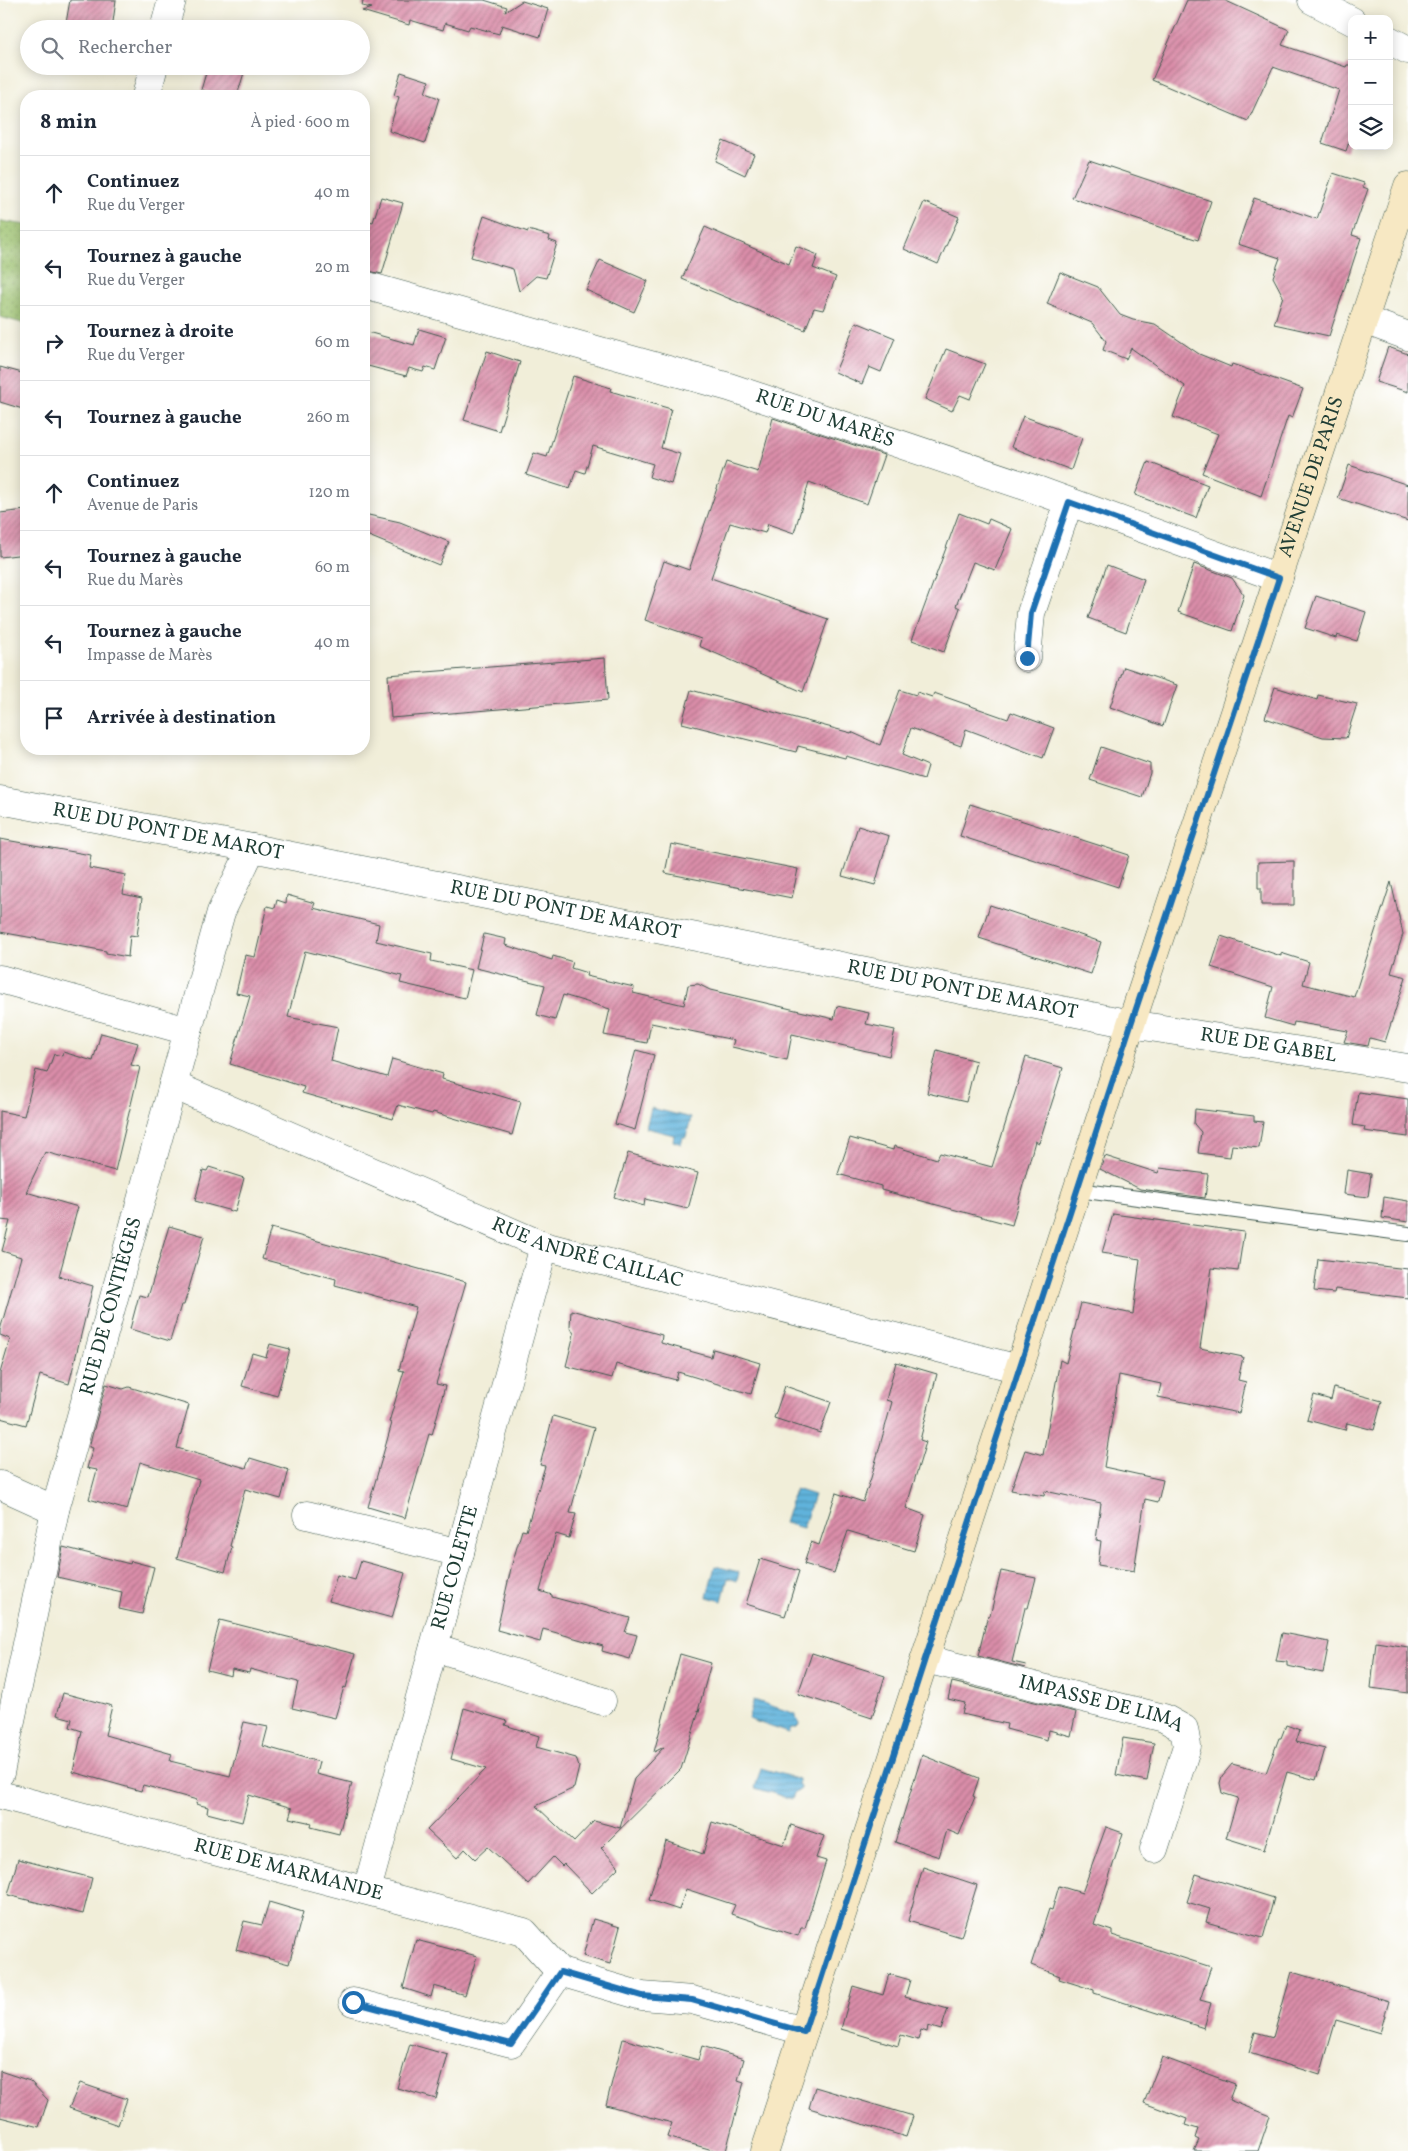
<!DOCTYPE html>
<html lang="fr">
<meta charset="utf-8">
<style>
:root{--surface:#fff;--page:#f6f6f7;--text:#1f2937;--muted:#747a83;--line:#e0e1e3}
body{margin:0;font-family:Vollkorn,serif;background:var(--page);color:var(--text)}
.controls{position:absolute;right:15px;top:15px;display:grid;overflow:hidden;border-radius:10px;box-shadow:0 2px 12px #0003}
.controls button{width:45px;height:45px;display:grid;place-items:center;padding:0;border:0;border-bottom:1px solid var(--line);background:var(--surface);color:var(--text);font:25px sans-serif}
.stop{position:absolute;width:15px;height:15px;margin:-11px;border:4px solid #1f6fb2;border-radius:50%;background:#fff}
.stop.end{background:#1f6fb2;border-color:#fff;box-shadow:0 1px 5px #0008}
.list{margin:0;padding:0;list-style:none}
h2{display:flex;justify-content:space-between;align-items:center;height:65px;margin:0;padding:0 20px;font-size:21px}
h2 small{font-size:16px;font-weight:400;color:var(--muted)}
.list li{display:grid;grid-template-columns:32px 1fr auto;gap:15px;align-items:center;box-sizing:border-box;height:75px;padding:0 20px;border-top:1px solid var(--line)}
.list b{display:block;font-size:19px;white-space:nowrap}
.list p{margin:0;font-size:16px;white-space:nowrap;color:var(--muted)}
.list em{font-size:16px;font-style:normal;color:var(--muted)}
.icon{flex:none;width:28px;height:28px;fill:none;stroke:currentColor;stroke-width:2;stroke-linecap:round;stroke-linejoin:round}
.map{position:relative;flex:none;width:1408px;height:2151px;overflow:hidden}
.search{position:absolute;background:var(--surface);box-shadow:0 2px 12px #0003;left:20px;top:20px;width:350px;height:55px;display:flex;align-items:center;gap:12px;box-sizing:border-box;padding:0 18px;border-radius:28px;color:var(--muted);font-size:19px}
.panel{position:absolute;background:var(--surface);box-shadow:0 2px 12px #0003;left:20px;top:90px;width:350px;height:665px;border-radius:20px}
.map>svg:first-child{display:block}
.grass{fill:url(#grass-dots);stroke:#5c7e50}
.water{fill:url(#water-rules);stroke:#407888}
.building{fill:url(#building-hatch)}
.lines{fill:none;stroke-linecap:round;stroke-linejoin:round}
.lane-casing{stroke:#3e584d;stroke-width:16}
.street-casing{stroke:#3e584d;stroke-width:29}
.secondary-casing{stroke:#3e584d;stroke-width:29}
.lane{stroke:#fff;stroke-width:14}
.street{stroke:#fff;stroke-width:28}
.secondary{stroke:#f7e8c3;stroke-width:28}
.route{stroke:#1f6fb2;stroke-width:6}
.labels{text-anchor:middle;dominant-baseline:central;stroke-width:4;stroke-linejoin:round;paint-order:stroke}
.street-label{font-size:20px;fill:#1f3d34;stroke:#fff}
</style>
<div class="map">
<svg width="1408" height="2151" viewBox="0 0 1408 2151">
<defs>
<pattern id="grass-dots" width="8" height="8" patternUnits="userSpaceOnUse" patternTransform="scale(1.25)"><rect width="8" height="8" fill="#9ac06b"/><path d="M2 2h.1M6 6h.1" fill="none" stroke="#7d9d59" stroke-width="1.8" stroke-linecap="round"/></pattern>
<pattern id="water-rules" width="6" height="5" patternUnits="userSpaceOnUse" patternTransform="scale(1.25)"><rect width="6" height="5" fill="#60b3dc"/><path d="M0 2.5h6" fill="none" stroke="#4f93b3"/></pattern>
<pattern id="building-hatch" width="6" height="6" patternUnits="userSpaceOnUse" patternTransform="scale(1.25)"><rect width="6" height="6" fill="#da8da9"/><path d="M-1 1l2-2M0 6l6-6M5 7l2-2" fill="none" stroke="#b0748a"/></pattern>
</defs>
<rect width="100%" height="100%" fill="#fff"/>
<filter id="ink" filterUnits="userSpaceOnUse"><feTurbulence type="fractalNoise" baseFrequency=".02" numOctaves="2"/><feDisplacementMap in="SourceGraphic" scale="10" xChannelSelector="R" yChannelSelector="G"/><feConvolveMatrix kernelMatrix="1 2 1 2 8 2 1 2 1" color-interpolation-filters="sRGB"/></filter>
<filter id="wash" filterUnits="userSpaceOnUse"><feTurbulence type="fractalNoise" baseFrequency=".0096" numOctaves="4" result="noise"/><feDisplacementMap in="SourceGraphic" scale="20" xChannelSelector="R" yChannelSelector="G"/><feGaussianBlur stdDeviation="1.12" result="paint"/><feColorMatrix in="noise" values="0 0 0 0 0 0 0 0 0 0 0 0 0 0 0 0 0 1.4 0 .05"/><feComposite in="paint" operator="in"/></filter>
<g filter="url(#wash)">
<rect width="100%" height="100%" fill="#f1eed9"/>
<!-- grass -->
<polygon class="grass" points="0,221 26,225 26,324 0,317"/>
<!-- water -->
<g class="water">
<polygon points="651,1108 691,1118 686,1137 683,1137 681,1144 673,1141 674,1135 646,1128"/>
<polygon points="795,1489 814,1495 803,1528 784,1523"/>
<polygon points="715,1566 739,1572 737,1581 728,1578 722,1601 707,1597"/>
<polygon points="754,1700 796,1714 795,1717 798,1720 799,1725 796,1728 791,1728 789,1733 748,1719"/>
<polygon points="761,1768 798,1779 798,1783 801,1789 794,1794 792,1799 755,1788"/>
</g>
<g id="blocks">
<!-- building -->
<g class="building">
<polygon points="70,0 116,0 112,29 65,29"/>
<polygon points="363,0 484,0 507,7 505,12 522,1 548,9 540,37 502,25 499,34 470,26 468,30 445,23 443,30 410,20 409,25 362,11 372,8 362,6"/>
<polygon points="1187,0 1224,0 1289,30 1282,45 1346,67 1347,65 1352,65 1352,133 1346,151 1322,143 1339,90 1273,67 1248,121 1152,80"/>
<polygon points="208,66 246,66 237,96 224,96 201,90"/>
<polygon points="401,72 429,81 425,93 439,98 425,143 389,131 399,97 394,95"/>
<polygon points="723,141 754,154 745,175 715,161"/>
<polygon points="1089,160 1211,201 1198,240 1072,198"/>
<polygon points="1333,173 1364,183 1363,187 1368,189 1352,235 1361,238 1329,336 1274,324 1283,296 1273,277 1280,258 1238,244 1254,198 1317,219"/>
<polygon points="381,197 403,203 382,274 364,270 364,220 373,222"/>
<polygon points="924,202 959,217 938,264 904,249"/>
<polygon points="484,216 528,232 528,230 550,236 549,240 557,243 546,278 536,276 519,291 513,269 471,257"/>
<polygon points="705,227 789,264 796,246 818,255 813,268 836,277 823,310 814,308 805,330 682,279"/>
<polygon points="600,260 648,281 634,312 586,290"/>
<polygon points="1060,272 1098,287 1120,315 1133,320 1155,324 1199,354 1231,367 1232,364 1303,389 1292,418 1288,416 1261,496 1202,473 1218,434 1173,417 1185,386 1131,348 1126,359 1103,350 1106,341 1092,323 1047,304"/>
<polygon points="856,322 895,338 881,372 869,367 862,384 835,372"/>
<polygon points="419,329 446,337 435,370 425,367 423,372 409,368 406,376 364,365 364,331 414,345"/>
<polygon points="1388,347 1408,354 1408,392 1376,382"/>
<polygon points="946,349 985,364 970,399 960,395 952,411 925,399"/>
<polygon points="487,351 520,362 499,431 464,420"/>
<polygon points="0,367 26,374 26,410 0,402"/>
<polygon points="573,376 611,388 610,391 671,409 661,448 680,454 671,484 649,477 653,464 593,446 585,473 576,470 570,489 526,475 534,453 547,457"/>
<polygon points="1023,416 1082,438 1071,470 1011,447"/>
<polygon points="773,418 884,455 867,504 809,482 794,533 768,524 765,533 730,523 711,578 828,619 803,692 699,646 701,639 645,620 664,561 689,570 726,462 758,472"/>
<polygon points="1148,462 1208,485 1196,518 1135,495"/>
<polygon points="1349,465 1408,485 1408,521 1338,498"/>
<polygon points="26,510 26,554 0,557 0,513"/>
<polygon points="959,513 987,524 989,519 1012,529 995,570 973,562 956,606 960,608 944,652 912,640"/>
<polygon points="364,514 400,522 449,542 439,565 364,534"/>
<polygon points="1194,564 1232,578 1244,595 1232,631 1178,612"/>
<polygon points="1107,565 1144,579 1126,632 1088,618"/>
<polygon points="1316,596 1366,612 1357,641 1337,635 1336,638 1305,628"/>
<polygon points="605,658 608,700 391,718 388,675"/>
<polygon points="1124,667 1177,685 1163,726 1110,707"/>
<polygon points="1275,687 1317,700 1318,695 1357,704 1346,738 1323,737 1265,718"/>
<polygon points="691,690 851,733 851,732 880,745 900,690 916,695 917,692 932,697 934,693 1008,719 1011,712 1054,728 1043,758 966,729 961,746 911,728 902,755 928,766 924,779 846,756 845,758 798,746 796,752 682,723"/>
<polygon points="1101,747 1150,764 1150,773 1142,797 1090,780"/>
<polygon points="970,804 1129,855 1118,887 960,836"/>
<polygon points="858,826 889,836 875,885 842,876"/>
<polygon points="0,839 91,855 89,868 126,875 123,894 142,898 137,936 130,935 128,957 106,953 106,951 0,932"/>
<polygon points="671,844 798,869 792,898 665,873"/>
<polygon points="1294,861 1294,905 1261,905 1261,888 1258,888 1258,862"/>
<polygon points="1391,882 1403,934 1391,973 1406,977 1385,1042 1370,1038 1368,1046 1344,1042 1348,1031 1294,1022 1293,1026 1265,1018 1273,987 1211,967 1221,936 1281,956 1281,953 1309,962 1303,984 1354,997"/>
<polygon points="287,895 315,903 313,908 379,924 376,941 432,954 431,961 472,970 465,998 400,983 402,976 305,951 288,1017 338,1027 331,1061 387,1077 392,1059 443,1074 442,1079 521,1102 512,1135 433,1112 432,1114 398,1105 393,1119 302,1093 304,1087 230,1064 250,996 236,993 245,955 255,957 267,906 275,908 277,900 286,903"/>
<polygon points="990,905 1101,942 1091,974 979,938"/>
<polygon points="484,934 506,939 505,945 552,960 553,956 573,962 571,968 587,973 586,976 634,987 633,993 684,1005 688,985 698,984 710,990 834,1019 837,1006 869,1013 866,1024 895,1030 889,1056 792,1034 787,1060 732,1047 734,1040 651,1023 647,1043 604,1035 610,1009 563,995 555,1020 537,1015 545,985 476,968"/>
<polygon points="101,1033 138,1043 131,1065 140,1067 115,1171 45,1152 26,1192 78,1207 59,1276 93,1286 69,1384 40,1375 26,1425 0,1418 0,1373 10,1339 0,1335 0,1330 21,1257 2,1251 10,1221 0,1220 0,1111 24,1116 36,1070 47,1073 54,1054 62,1056 63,1052 93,1061"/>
<polygon points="636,1050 654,1055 635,1130 615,1124"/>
<polygon points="937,1050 976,1061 966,1102 927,1093"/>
<polygon points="1026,1057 1063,1068 1039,1143 1035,1141 1012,1225 881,1190 881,1186 838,1174 850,1138 893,1150 894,1146 937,1159 940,1153 992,1167"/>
<polygon points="1358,1092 1408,1099 1408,1137 1364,1131 1365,1127 1353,1125"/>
<polygon points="1195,1109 1254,1116 1254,1121 1263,1122 1259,1148 1232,1145 1230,1157 1198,1153 1201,1132 1194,1124"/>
<polygon points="628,1153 698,1173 688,1209 645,1199 644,1206 614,1197"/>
<polygon points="1105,1156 1158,1173 1160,1168 1208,1174 1205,1198 1140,1189 1100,1169"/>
<polygon points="209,1167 244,1178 235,1212 195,1201 203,1170 207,1171"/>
<polygon points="1347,1170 1371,1174 1368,1197 1344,1194"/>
<polygon points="1384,1197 1408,1201 1408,1222 1382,1218"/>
<polygon points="1113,1214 1244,1232 1238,1271 1212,1268 1200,1348 1243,1357 1238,1380 1246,1382 1239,1413 1158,1397 1161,1384 1119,1375 1104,1467 1163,1480 1158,1502 1145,1499 1134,1571 1098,1565 1101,1541 1096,1540 1101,1503 1045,1491 1044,1496 1011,1490 1025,1450 1043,1455 1060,1360 1066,1363 1081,1303 1133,1314 1140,1259 1102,1253"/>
<polygon points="169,1226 204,1236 184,1305 181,1305 170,1341 130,1329 139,1295 148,1297"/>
<polygon points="271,1228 466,1282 436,1384 445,1386 432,1435 429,1434 405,1518 368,1507 392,1423 389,1422 404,1371 399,1370 416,1307 335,1285 336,1279 262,1259"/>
<polygon points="1318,1259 1408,1269 1408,1298 1335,1289 1334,1293 1314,1291"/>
<polygon points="571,1310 662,1335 661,1343 711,1357 713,1349 760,1363 751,1394 678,1372 676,1380 616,1364 612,1378 566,1366 574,1334 570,1326"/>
<polygon points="270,1344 290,1349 277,1396 242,1386 252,1353 266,1357"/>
<polygon points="896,1362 937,1374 920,1440 926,1442 906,1508 925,1515 914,1551 848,1531 834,1573 804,1564 811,1542 819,1545 836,1493 863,1502 871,1478 892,1402 886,1400"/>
<polygon points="106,1384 123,1389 129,1387 189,1405 177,1448 246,1468 250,1458 289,1470 281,1499 245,1489 230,1546 232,1547 225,1572 177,1558 199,1480 140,1462 127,1510 89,1499 97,1470 87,1468 93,1448 89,1447"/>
<polygon points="785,1386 831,1402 820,1433 774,1418"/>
<polygon points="1334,1388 1382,1401 1374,1430 1347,1423 1345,1430 1307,1420 1314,1395 1331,1400"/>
<polygon points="553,1416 594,1428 570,1513 576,1514 569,1538 556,1534 540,1591 552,1595 552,1597 630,1618 625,1632 637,1635 630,1659 602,1651 603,1646 543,1629 540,1642 497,1630 512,1564 522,1530 526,1531 545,1466 540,1465"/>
<polygon points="63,1547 130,1564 131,1561 154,1567 142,1614 119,1609 122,1592 57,1577"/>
<polygon points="760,1559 799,1571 785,1616 746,1604"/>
<polygon points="361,1561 405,1573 392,1618 329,1601 337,1575 355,1580"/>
<polygon points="1001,1571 1036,1578 1028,1608 1025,1608 1012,1662 1026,1665 1025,1668 978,1656 988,1615 990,1616"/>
<polygon points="220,1620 355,1654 346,1688 344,1687 335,1718 292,1708 298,1682 250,1669 249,1673 232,1669 231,1676 207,1670"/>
<polygon points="1282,1633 1329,1642 1323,1673 1287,1666 1287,1662 1276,1661"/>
<polygon points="1376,1642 1408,1647 1408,1693 1371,1688"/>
<polygon points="812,1653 885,1676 872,1718 798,1694"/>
<polygon points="680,1654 711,1663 698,1711 700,1708 681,1769 601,1848 619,1867 592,1893 564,1864 562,1866 553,1857 528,1884 488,1847 475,1859 465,1849 457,1858 427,1830 486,1769 451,1759 464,1708 507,1721 505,1725 539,1736 536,1747 576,1758 579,1767 574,1788 536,1806 574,1842 594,1821 620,1828 634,1779 664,1747 654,1752"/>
<polygon points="952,1682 1076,1712 1071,1736 1049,1730 1047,1740 1006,1729 1007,1724 962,1714 965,1703 948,1699"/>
<polygon points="63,1693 112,1706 105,1735 172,1754 170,1761 230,1776 244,1722 268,1727 263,1746 319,1762 316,1774 352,1783 339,1834 311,1827 312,1823 289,1818 292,1808 249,1795 242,1822 207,1813 208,1807 196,1804 197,1800 143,1785 141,1791 73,1772 82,1731 70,1727 72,1719 57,1715"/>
<polygon points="1286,1725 1300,1730 1296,1742 1325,1749 1316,1780 1287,1772 1264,1850 1226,1838 1238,1798 1222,1793 1220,1783 1222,1776 1232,1764 1266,1773 1279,1738 1281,1738"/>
<polygon points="1123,1738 1154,1743 1147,1781 1116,1775"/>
<polygon points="922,1755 979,1778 973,1796 975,1797 959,1835 947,1830 939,1857 895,1842"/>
<polygon points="712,1822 784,1845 791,1825 824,1836 816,1858 826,1861 805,1928 801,1928 798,1936 731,1914 735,1905 686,1889 679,1910 649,1900 666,1841 703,1854"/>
<polygon points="1106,1827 1123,1833 1094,1925 1112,1931 1112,1935 1211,1967 1200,2000 1211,2003 1204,2028 1094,1993 1094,1990 1059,1979 1060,1976 1031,1965 1049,1909 1052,1910 1059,1886 1082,1893"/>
<polygon points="18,1859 92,1878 83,1914 8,1895"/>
<polygon points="923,1867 977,1885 961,1937 908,1921"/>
<polygon points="1196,1874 1274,1898 1263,1938 1206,1922 1210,1909 1187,1902"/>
<polygon points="269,1902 303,1912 289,1964 236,1950 244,1921 262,1925"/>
<polygon points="593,1919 620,1927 610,1964 583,1956"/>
<polygon points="416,1940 477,1956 465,1995 434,1986 431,1997 403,1988"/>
<polygon points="1292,1972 1389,2001 1380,2033 1336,2020 1320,2075 1249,2053 1255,2032 1273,2037"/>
<polygon points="889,1974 910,1980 905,1997 948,2009 941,2030 928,2026 927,2032 921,2030 918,2040 901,2035 898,2046 841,2029 853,1986 883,1995"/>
<polygon points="623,2039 698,2060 702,2046 744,2059 738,2080 744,2082 726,2151 716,2151 667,2137 672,2123 606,2105"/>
<polygon points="410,2044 448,2055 436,2099 397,2088"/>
<polygon points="1162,2057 1235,2084 1229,2100 1270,2116 1258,2151 1194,2151 1199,2140 1195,2138 1198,2129 1185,2125 1187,2119 1144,2103"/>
<polygon points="0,2071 30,2081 48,2100 39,2127 0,2117"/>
<polygon points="80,2083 127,2099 118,2125 69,2108"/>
<polygon points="815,2087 913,2116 906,2137 809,2108"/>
</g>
</g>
</g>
<g filter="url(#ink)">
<use href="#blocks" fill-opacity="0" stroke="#3e584d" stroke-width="1"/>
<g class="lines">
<!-- lane casing -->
<g class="lane-casing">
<polyline id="lane" points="1078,1190 1408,1234"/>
</g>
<!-- street casing -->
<g class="street-casing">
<g id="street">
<polyline points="1312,0 1352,21"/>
<polyline points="164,29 172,0"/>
<polyline points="1389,40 1408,50"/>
<polyline points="146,96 154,66"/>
<path id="s1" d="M 364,285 L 729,387 L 1037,490 L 1279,578"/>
<polyline points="1364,320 1408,336"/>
<polyline points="1027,658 1031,613 1069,502"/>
<path id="s2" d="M 0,800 L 252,848 L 1131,1024 L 1408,1068"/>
<polyline points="0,979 188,1031"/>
<path id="s3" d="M 173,1085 L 544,1246 L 1019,1369"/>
<polyline points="0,1485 55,1510"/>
<polyline points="307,1515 460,1553"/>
<polyline points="434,1647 602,1701"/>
<path id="s4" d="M 925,1659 L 1164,1718 L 1184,1729 L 1187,1746 L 1154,1849"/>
<path id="s5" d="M 0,1773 L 55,1510 L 221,912 L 252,848"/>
<path id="s6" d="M 0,1795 L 524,1932 L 560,1972"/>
<path id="s7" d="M 367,1890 L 544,1246"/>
<polyline points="353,2002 511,2043 560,1972 642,1996 692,2000 804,2031"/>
</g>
</g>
<!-- secondary casing -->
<g class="secondary-casing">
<g id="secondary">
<path id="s8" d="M 765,2151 L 1131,1024 L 1408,186"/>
</g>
</g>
<!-- lane -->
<use href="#lane" class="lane"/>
<!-- street -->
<use href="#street" class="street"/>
<!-- secondary -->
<use href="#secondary" class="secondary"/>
</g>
</g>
<g class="lines" filter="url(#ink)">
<!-- route -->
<polyline class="route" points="353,2002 511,2044 560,1972 642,1996 692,2000 804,2032 1131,1024 1279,578 1069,502 1031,613 1027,658"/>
</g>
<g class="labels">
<!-- street labels -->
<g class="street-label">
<text stroke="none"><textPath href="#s1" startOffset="480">RUE DU MARÈS</textPath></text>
<text stroke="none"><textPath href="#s8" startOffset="1761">AVENUE DE PARIS</textPath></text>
<text stroke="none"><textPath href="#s2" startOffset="171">RUE DU PONT DE MAROT</textPath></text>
<text stroke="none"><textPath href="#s2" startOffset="576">RUE DU PONT DE MAROT</textPath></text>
<text stroke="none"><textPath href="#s2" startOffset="981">RUE DU PONT DE MAROT</textPath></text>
<text stroke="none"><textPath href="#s2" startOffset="1292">RUE DE GABEL</textPath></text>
<text stroke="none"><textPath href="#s3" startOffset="448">RUE ANDRÉ CAILLAC</textPath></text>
<text stroke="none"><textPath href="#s5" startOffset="480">RUE DE CONTIÈGES</textPath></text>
<text stroke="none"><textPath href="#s7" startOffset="334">RUE COLETTE</textPath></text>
<text stroke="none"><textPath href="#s4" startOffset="182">IMPASSE DE LIMA</textPath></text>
<text stroke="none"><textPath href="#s6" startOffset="298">RUE DE MARMANDE</textPath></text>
</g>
</g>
</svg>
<div class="controls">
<button>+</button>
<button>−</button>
<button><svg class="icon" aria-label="layers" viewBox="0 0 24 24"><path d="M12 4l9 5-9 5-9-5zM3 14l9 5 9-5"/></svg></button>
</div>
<div class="stop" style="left:353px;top:2002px"></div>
<div class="stop end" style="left:1027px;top:658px"></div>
<div class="search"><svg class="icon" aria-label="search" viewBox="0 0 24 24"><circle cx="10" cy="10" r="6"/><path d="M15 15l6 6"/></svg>Rechercher</div>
<section class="panel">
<h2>8 min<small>À pied · 600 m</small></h2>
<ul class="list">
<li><svg class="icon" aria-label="ahead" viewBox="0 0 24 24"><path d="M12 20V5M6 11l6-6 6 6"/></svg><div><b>Continuez</b><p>Rue du Verger</p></div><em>40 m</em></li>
<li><svg class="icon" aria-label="left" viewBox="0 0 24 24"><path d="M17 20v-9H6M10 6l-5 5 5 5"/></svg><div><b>Tournez à gauche</b><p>Rue du Verger</p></div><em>20 m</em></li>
<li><svg class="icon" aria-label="right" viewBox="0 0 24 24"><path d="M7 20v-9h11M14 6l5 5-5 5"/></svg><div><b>Tournez à droite</b><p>Rue du Verger</p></div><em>60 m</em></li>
<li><svg class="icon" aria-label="left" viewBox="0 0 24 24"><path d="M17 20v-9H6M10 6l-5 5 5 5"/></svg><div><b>Tournez à gauche</b></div><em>260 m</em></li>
<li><svg class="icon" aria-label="ahead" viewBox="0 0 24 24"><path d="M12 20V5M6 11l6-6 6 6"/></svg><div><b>Continuez</b><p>Avenue de Paris</p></div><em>120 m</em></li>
<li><svg class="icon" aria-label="left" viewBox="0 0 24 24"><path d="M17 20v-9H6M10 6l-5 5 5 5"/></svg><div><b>Tournez à gauche</b><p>Rue du Marès</p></div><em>60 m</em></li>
<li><svg class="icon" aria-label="left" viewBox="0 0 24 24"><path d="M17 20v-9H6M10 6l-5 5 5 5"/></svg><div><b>Tournez à gauche</b><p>Impasse de Marès</p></div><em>40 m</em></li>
<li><svg class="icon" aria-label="arrive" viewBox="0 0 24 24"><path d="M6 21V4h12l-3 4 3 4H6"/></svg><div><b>Arrivée à destination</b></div></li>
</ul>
</section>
</div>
